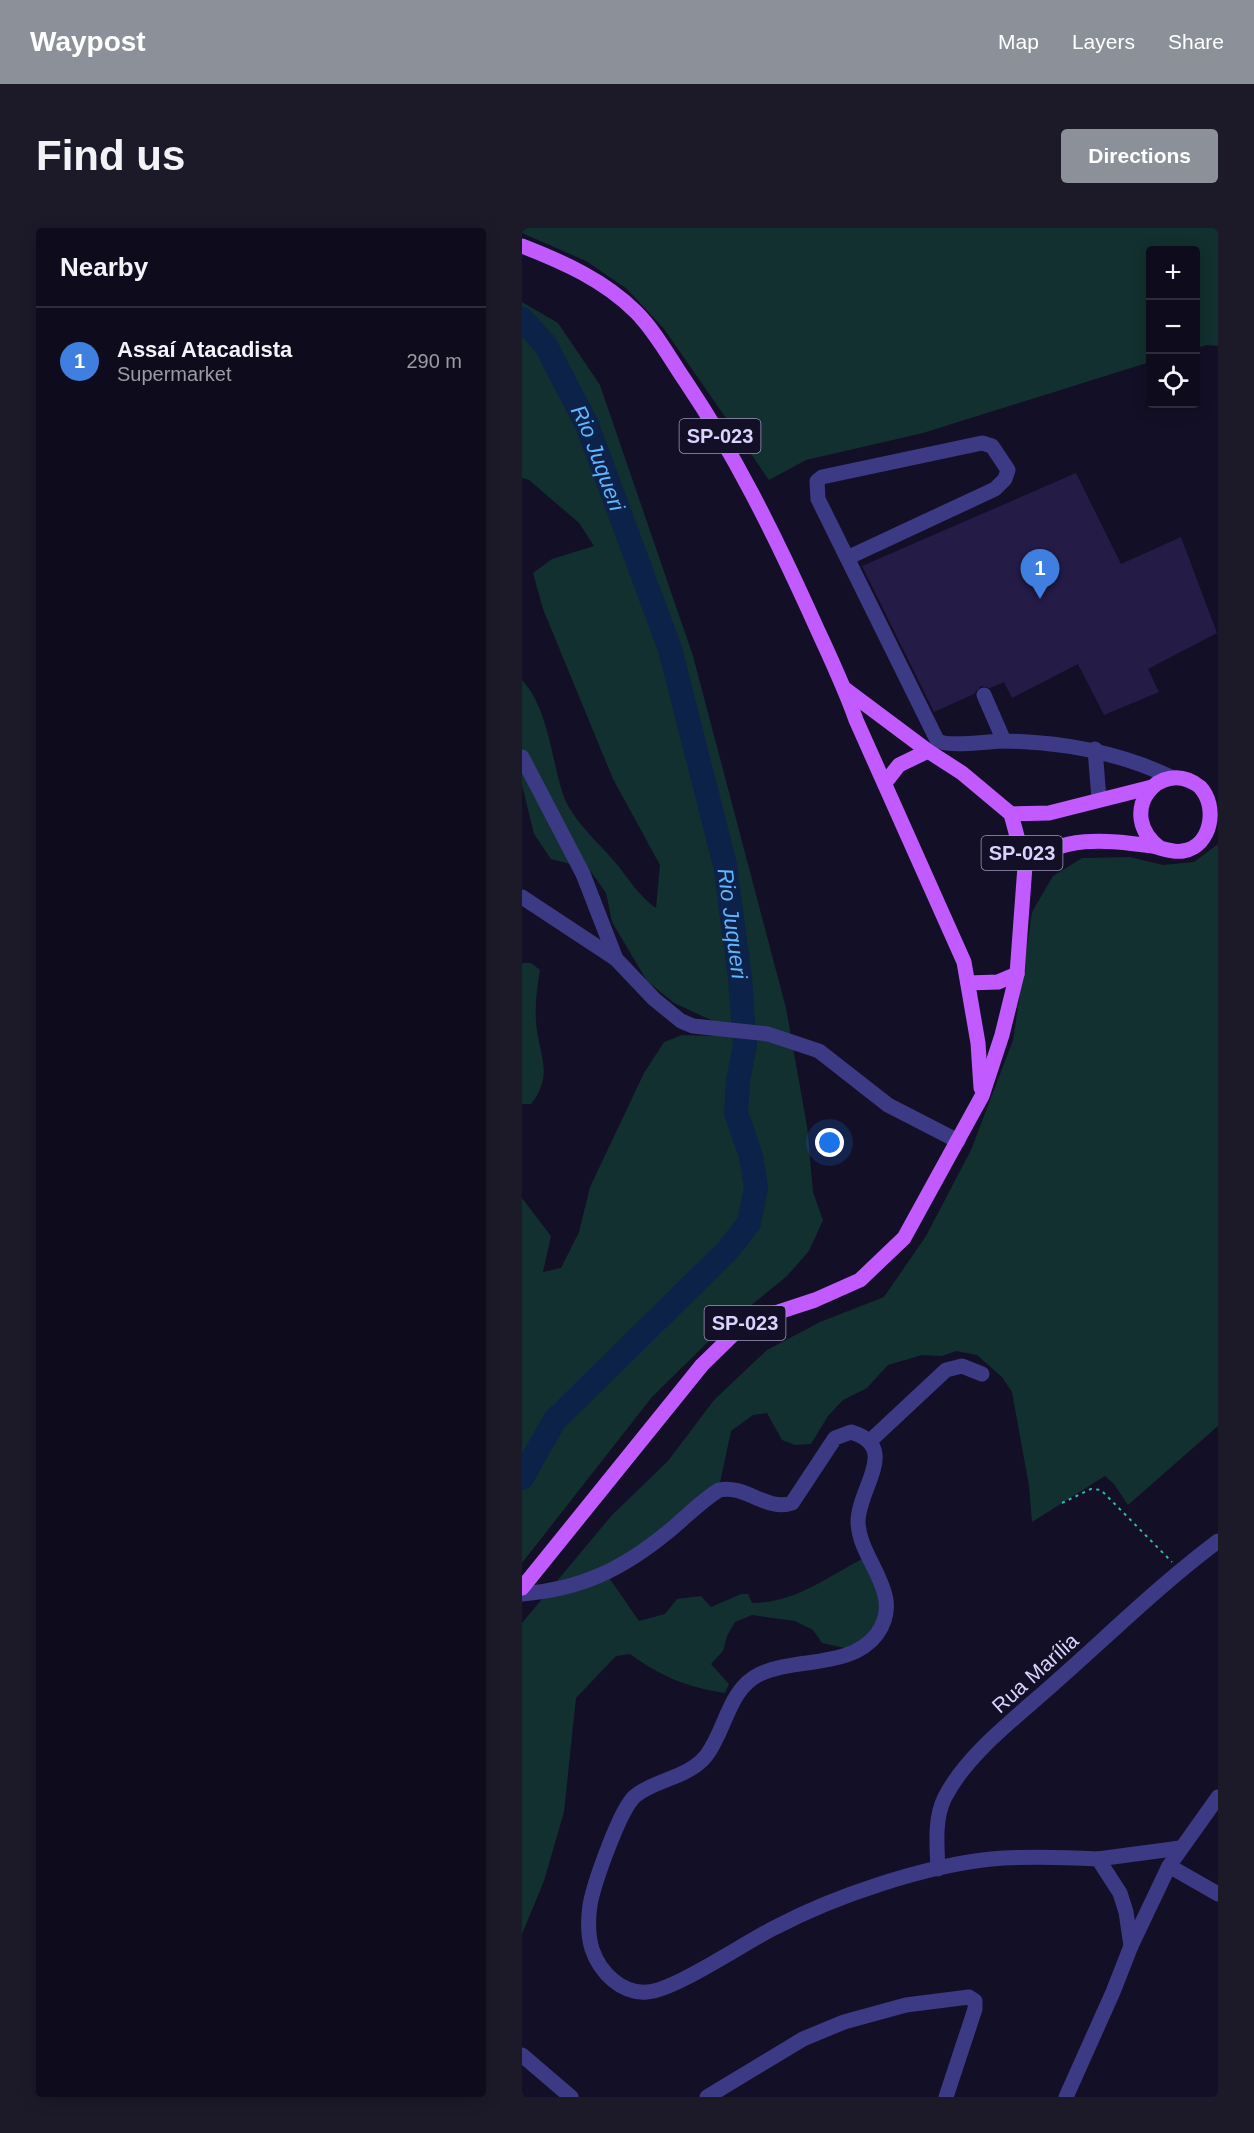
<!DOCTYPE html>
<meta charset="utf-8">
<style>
:root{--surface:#0e0b1c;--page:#1c1929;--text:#f1f3f6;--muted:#9b9ba3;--line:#2e2b3b;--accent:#8c9099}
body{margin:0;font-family:Arial,sans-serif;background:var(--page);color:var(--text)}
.controls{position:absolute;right:18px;top:18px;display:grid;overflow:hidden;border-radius:6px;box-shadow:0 3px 15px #0003}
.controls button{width:54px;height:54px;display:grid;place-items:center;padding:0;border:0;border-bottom:2px solid var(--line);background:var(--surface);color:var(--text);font:30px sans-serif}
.you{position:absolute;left:308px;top:915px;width:21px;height:21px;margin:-15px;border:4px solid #fff;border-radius:50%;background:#1a73e8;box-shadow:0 0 0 9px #1a73e833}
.badge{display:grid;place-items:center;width:39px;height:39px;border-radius:50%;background:var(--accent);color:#fff;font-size:20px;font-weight:700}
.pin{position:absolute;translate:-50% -50px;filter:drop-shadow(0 2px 3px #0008)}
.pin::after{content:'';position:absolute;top:32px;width:21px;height:18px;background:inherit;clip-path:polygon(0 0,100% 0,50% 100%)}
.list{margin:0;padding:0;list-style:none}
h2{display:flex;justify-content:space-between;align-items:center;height:78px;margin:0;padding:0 24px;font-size:26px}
h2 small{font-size:20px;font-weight:400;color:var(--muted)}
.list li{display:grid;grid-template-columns:39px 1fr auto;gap:18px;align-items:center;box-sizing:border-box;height:108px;padding:0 24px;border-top:2px solid var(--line)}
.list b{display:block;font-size:22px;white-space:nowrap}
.list p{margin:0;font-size:20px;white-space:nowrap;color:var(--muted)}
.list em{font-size:20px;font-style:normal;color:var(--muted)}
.icon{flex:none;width:33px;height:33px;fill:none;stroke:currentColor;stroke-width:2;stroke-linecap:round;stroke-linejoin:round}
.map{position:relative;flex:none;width:696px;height:1869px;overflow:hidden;border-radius:6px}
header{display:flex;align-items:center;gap:36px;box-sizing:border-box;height:84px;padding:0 30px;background:var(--accent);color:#fff}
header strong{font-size:28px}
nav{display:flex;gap:33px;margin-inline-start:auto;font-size:21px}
.intro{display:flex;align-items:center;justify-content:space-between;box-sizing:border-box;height:144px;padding:0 36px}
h1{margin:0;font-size:42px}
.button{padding:15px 27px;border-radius:6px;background:var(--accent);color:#fff;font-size:21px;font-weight:700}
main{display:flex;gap:36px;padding:0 36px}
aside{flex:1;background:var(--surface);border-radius:6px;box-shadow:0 3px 15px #0003}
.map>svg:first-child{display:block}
.green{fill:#12302f}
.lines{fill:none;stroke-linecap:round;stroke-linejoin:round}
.river{stroke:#0c2248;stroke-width:24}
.building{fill:#241b47}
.path{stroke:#2fb8b0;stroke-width:2;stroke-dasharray:3 4.5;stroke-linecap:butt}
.minor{stroke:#3d3a85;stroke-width:15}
.major{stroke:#c25bff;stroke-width:15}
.labels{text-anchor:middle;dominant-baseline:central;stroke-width:4.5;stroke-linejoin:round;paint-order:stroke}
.shield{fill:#130f26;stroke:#9e99be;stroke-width:1.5}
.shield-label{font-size:20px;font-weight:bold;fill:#d9d4ff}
.street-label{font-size:21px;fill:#d9d4ff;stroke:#130f26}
.water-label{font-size:22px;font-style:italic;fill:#62b6ff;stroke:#130f26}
</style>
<header>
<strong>Waypost</strong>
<nav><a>Map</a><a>Layers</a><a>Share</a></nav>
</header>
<div class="intro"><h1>Find us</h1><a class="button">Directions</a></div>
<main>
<aside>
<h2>Nearby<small></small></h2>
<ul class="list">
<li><span class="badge" style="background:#3f7fe0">1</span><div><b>Assaí Atacadista</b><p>Supermarket</p></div><em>290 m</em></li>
</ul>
</aside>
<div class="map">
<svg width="696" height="1869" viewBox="0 0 696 1869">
<rect width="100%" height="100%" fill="#130f26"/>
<!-- green -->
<g class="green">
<polygon points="0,0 696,0 696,118 685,117 674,120 674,22 628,22 628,134 401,205 284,232 247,252 142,101 105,61 64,33 0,5"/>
<path d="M 0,74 L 36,95 L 78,157 L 171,428 L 264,780 L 285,898 L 291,964 L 301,992 L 287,1023 L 265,1048 L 193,1107 L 130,1169 L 0,1335 L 0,970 L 29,1008 L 21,1044 L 39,1040 L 57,1004 L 68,959 L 122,845 L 142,814 L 160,807 L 193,808 L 189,792 L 152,775 L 125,753 L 90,694 L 84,665 L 67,641 L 29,631 L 12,606 L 0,557 L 0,452 C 26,480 29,528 40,563 C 47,589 75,613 92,633 C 106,649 116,668 134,680 L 138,637 L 91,551 L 21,381 L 11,345 L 30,331 L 72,318 L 57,295 L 7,252 L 0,250 Z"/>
<path d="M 696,616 L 696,1198 L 606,1277 L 592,1256 L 583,1248 L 510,1294 L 507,1258 L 490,1164 L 480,1149 L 455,1127 L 434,1123 L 420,1128 L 400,1127 L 366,1137 L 345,1160 L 321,1172 L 306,1188 L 289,1216 L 273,1217 L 260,1212 L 245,1185 L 231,1187 L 209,1203 L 198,1255 L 142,1303 L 81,1341 L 117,1393 L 143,1386 L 155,1371 L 179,1368 L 189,1379 L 219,1366 L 226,1366 L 230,1375 C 273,1375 305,1349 342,1330 L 363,1375 L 352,1405 L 327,1421 L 300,1415 L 291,1402 L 273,1393 L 230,1387 L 213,1394 L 205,1408 L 201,1423 L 189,1436 L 207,1456 L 203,1465 C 164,1459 140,1449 108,1426 L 94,1428 L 54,1470 L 42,1584 L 22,1653 L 0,1706 L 0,1395 L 90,1287 L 146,1233 L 192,1172 L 245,1122 L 298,1094 L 362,1069 L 404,1008 L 449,922 L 491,812 L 510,684 L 531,648 L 560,630 L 608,629 L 641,637 L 672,634 Z"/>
<path d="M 0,735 L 9,735 L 18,742 C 15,759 13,775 14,793 C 16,826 33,846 9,876 L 0,876 Z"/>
</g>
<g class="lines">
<!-- river -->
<path class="river" id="s1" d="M 0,91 L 23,116 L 65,197 L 148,421 L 203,637 L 218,750 L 223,817 L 216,853 L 214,885 L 229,928 L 234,959 L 227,995 L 205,1023 L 32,1193 L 0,1250"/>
</g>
<!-- building -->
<polygon class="building" points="554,245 599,336 659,309 695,405 626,441 637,464 582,487 556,436 490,470 482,454 468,460 459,458 452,466 412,484 340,338"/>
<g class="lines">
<!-- path -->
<polyline class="path" points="540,1275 569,1261 579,1262 650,1334"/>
<!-- minor -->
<g class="minor">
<path d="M 325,330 L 473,261 L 483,251 L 486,242 L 470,218 L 460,215 L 300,249 L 295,253 L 296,271 L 415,512 C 424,520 466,513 482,513"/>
<path d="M 462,467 L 482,513 C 541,514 597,524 651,550"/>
<polyline points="573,521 577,571"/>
<polyline points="0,529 61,646 94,731 132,771 159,793 171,798 246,806 297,823 366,877 436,913"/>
<polyline points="0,669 94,731"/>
<polyline points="348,1213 424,1142 440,1138 460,1146"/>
<path d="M 0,1366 C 60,1361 101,1341 147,1303 C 163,1290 179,1273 197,1262 C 223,1256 245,1284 270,1275 L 313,1210 L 329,1204 C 379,1219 336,1260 336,1294 C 337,1333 384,1366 355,1406 C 329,1441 274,1429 238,1446 C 206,1461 204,1502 184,1528 C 166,1550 134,1551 113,1568 C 98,1581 72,1655 68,1677 C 66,1691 66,1708 70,1721 C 78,1745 100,1766 125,1764 C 152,1763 225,1713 254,1699 C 313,1668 402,1638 469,1631 C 504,1628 540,1629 576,1631 L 598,1665 L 604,1684 L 609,1718 L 591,1764 L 544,1869"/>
<polyline points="576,1631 658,1620"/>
<polyline points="647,1638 696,1666"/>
<path d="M 416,1641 C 415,1618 412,1590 423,1569 C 446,1524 500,1485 537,1451 C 590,1404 640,1355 696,1313"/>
<polyline points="609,1718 647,1638 696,1569"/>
<polyline points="0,1827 49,1869"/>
<polyline points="185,1869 281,1811 322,1794 384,1777 447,1769 453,1773 453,1781 424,1869"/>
</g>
<!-- major -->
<g class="major">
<path d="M 0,18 C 41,34 82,52 114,84 C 134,104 148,131 164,154 C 213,227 251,304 287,383 C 303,419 321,455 334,492 L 442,734 L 456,815 L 459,860"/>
<polyline points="363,555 377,537 406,523"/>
<polyline points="489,586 527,585 630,559"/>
<path d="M 503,638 C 540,606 584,612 630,618 C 640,620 650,625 661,623 C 690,618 696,578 678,559 C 638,527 592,586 638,620"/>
<polyline points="446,755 476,754 495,746"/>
<polyline points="0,1360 180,1137 223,1095 293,1072 338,1052 382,1010 460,868 480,807 495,746 503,638 489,586 440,545 406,523 323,461"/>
</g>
</g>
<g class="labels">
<!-- shield labels -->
<g class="shield">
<rect x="157.5" y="191" width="81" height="34" rx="4.5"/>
<rect x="459.5" y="608" width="81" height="34" rx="4.5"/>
<rect x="182.5" y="1078" width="81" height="34" rx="4.5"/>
</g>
<g class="shield-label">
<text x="198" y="208">SP-023</text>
<text x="500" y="625">SP-023</text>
<text x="223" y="1095">SP-023</text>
</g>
<!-- street labels -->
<g class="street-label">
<text transform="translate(513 1445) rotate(-42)">Rua Marília</text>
</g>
<!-- water labels -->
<g class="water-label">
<text stroke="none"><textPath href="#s1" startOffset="160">Rio Juqueri</textPath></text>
<text stroke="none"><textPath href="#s1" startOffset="646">Rio Juqueri</textPath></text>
</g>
</g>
</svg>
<div class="controls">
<button>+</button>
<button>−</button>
<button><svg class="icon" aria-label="locate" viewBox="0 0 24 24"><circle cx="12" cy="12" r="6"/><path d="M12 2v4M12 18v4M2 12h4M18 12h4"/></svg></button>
</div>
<div class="you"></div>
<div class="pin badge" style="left:518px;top:371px;background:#3f7fe0">1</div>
</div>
</main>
